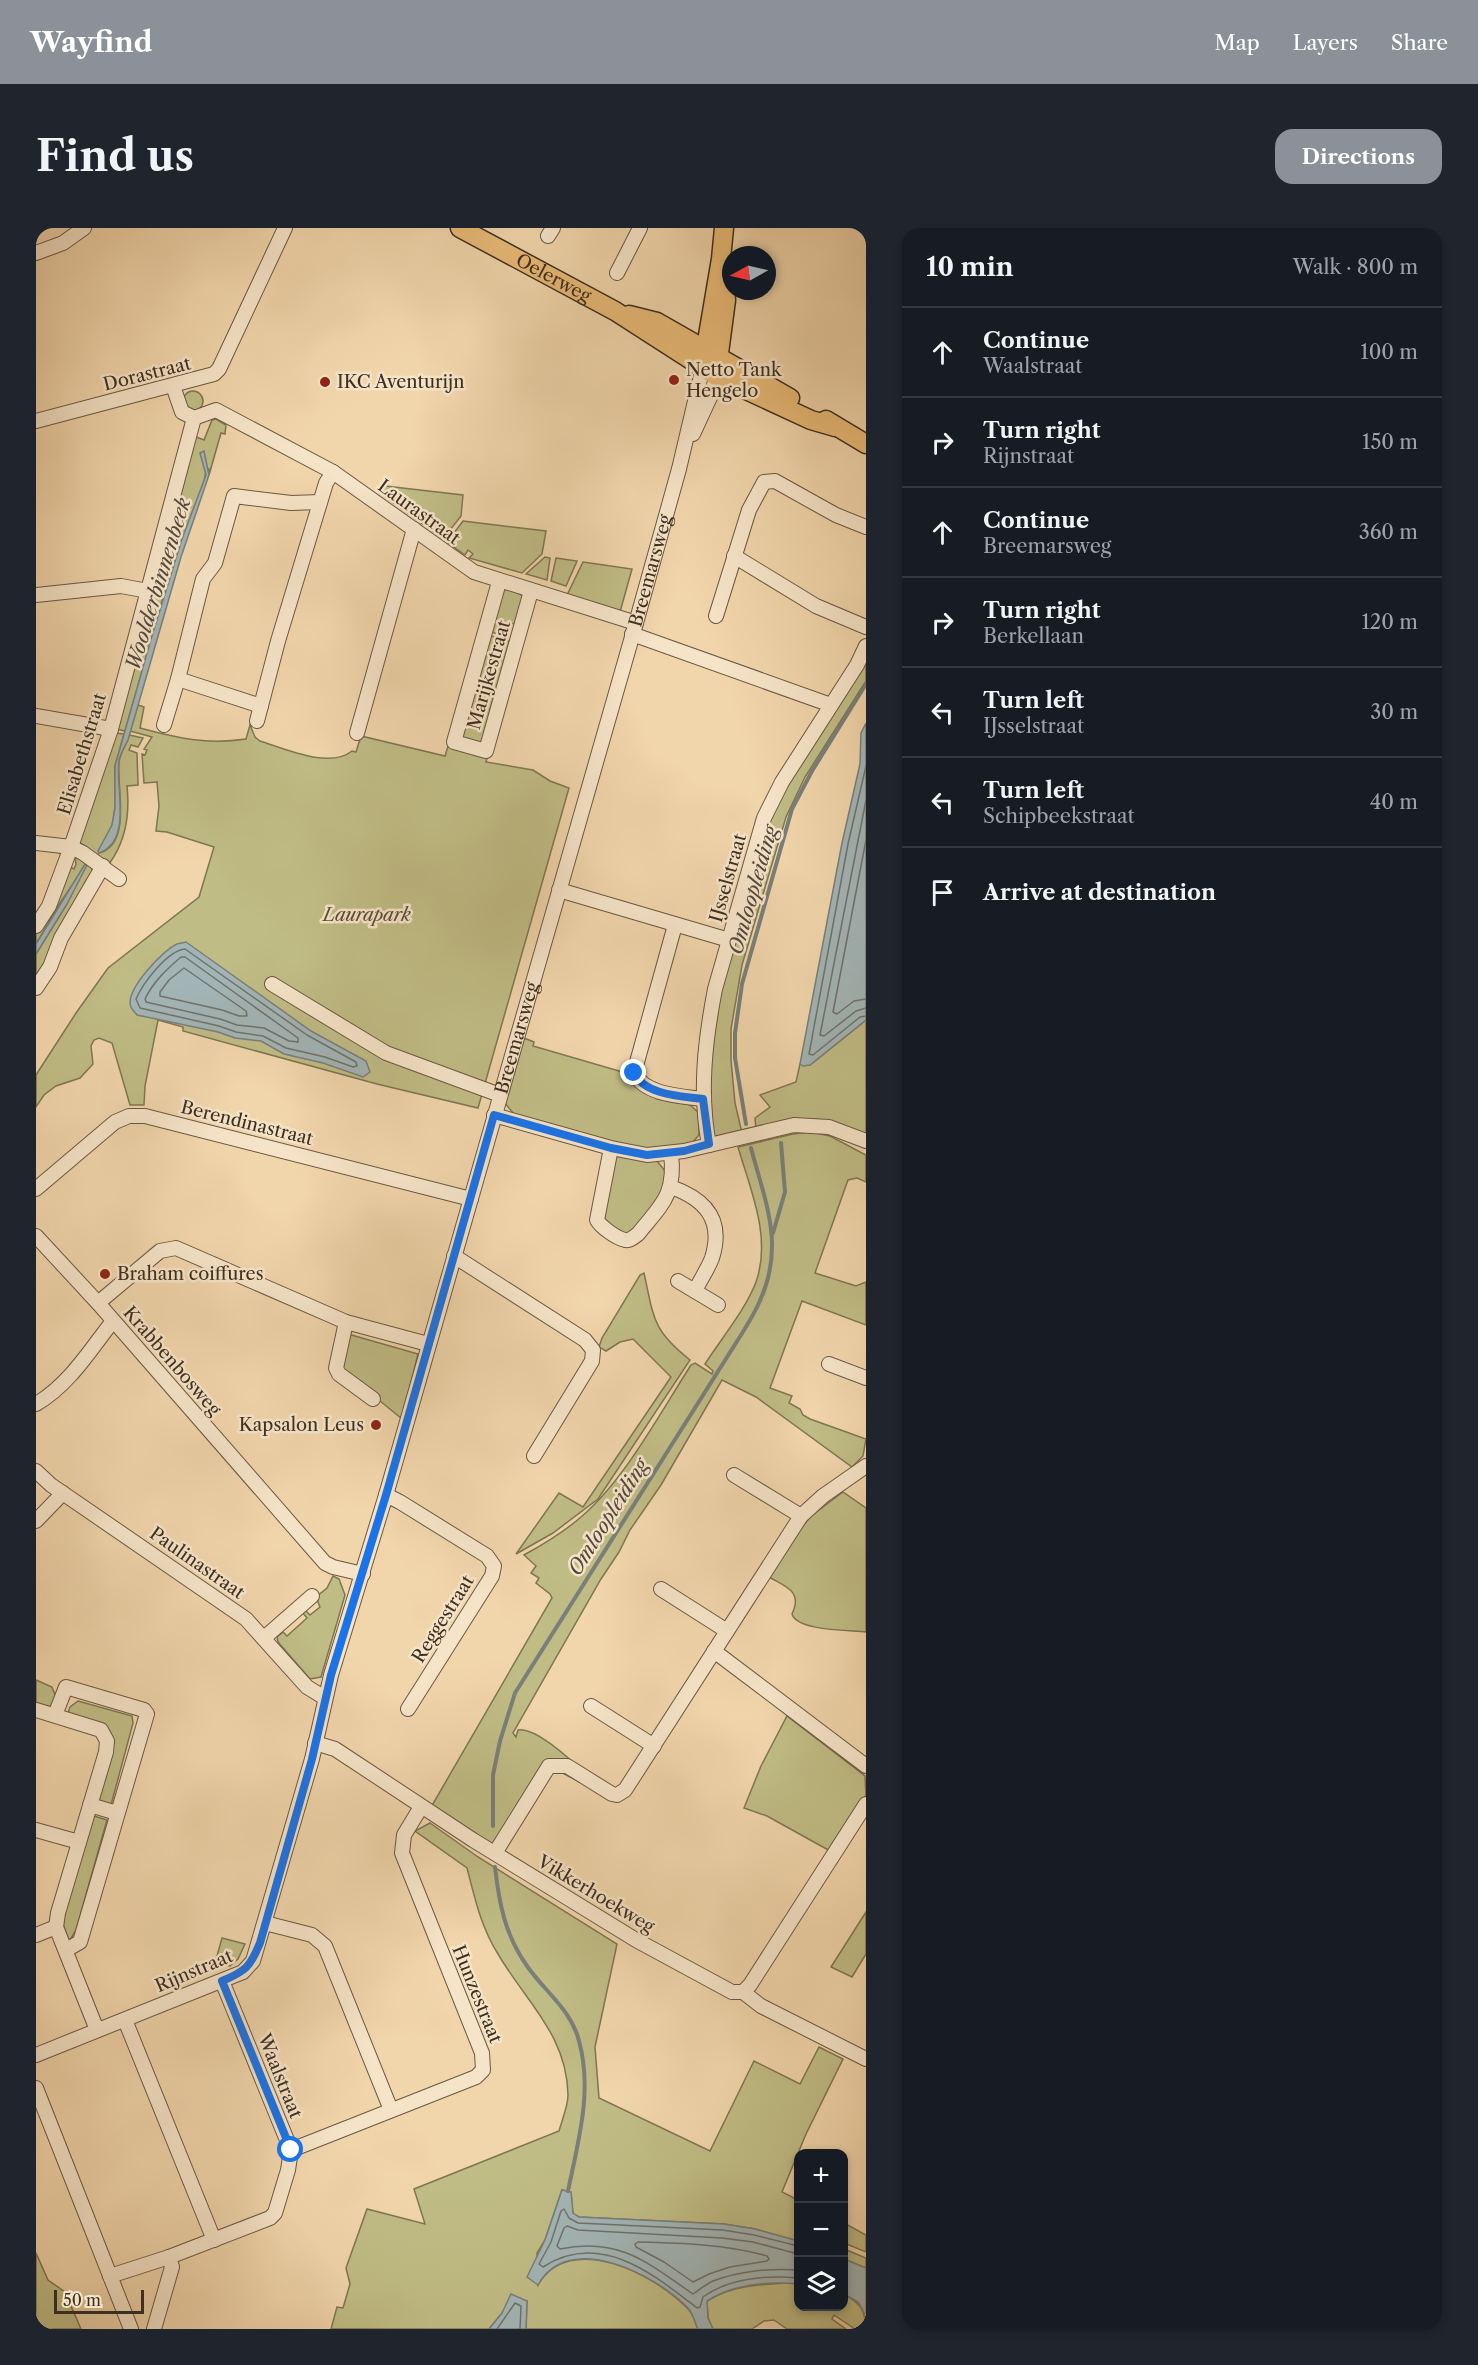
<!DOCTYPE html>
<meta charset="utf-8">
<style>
:root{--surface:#171b24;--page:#20242c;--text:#f1f3f6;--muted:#9ea1a6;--line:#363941;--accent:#8c9099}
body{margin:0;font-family:"Libre Caslon Text",serif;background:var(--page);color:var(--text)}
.controls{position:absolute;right:18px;bottom:18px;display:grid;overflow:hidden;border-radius:12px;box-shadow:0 3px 9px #0003}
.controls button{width:54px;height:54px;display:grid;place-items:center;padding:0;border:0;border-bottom:2px solid var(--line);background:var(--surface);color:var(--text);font:30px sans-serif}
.compass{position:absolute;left:686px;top:18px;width:54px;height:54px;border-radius:50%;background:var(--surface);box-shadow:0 3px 9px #0003;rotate:262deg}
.scale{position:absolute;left:18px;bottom:15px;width:90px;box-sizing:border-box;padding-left:6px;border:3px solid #3e2f20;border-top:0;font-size:16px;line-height:21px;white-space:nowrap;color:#3e2f20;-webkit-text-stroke:4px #f6e4c8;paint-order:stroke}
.stop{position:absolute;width:18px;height:18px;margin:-14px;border:4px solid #1a73e8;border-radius:50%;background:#fff}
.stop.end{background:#1a73e8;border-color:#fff;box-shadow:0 2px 6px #0008}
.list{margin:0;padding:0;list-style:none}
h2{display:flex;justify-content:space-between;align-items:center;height:78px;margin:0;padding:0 24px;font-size:26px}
h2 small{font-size:20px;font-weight:400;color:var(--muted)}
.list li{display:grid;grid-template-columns:39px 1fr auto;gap:18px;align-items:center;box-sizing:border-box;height:90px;padding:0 24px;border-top:2px solid var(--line)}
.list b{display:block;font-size:22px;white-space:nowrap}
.list p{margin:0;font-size:20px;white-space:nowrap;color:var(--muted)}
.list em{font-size:20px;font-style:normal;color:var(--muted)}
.icon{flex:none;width:33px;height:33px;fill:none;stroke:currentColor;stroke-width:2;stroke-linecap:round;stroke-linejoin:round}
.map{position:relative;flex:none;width:830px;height:2101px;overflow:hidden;border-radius:18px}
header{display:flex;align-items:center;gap:36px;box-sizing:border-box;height:84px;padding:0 30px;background:var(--accent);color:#fff}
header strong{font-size:28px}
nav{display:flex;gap:33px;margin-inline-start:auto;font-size:21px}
.intro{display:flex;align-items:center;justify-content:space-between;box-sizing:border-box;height:144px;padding:0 36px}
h1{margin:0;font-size:42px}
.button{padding:15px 27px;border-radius:18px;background:var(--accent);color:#fff;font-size:21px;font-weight:700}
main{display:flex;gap:36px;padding:0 36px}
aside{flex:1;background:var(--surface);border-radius:18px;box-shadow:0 3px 9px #0003}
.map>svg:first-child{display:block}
.green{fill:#c0bc85;stroke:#7f7652;stroke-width:1.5}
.water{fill:#a2b5b6;stroke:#7a7f7a;stroke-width:1.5}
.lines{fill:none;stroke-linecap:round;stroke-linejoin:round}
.shore{stroke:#70726b;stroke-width:1.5}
.stream{stroke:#7a7f7a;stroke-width:4}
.minor-casing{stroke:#6b5843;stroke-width:16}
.major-casing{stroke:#3e2f20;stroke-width:21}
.minor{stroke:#f6e4c8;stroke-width:14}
.major{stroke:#e8ba76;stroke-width:18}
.route{stroke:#1a73e8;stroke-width:8}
.poi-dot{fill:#8f2418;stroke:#f6e4c8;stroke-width:2}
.labels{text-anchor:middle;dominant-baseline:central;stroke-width:5;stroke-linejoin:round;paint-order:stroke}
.street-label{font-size:18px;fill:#3e2f20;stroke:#f6e4c8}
.poi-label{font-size:18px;fill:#3e2f20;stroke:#f6e4c8;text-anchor:start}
.park-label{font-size:18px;font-style:italic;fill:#584b34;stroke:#f6e4c8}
.water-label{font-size:20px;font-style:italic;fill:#524a3e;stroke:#f6e4c8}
</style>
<header>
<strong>Wayfind</strong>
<nav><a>Map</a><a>Layers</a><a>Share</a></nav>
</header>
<div class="intro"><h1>Find us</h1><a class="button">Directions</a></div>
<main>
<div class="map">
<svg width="830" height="2101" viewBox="0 0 830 2101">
<rect width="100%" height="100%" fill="#f1d5ab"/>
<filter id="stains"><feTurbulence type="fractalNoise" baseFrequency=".00333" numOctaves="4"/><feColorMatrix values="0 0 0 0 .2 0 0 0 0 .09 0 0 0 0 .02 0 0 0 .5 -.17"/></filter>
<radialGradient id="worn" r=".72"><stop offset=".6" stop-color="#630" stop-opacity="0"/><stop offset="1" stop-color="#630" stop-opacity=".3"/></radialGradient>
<!-- green -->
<g class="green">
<circle cx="157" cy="173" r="10"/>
<polygon points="180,191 190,197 189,206 185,205 173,247 173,241 170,242 168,254 134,345 89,503 80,501 158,208 168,212 176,192"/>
<polygon points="349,258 427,267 425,288 407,311 344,265"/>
<polygon points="427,293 510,303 506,326 486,345 433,330 437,326 432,322 429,327 411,314"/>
<polygon points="509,329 514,330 511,352 490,346"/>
<polygon points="520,330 541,333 530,358 515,353"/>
<polygon points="547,334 596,341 584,384 531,367"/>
<polygon points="473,361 488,368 482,397 466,393 462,406 453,403 467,362"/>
<polygon points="452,407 476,414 473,415 448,504 450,509 442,516 430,513 425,509"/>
<polygon points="830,426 830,453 769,549 750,589 706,737 695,801 695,832 699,875 706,905 682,911 677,907 670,877 676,790 713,653 741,572"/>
<path d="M 102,477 L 108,479 L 104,500 C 142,510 170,517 210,511 L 214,497 L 219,509 L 224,513 C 249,521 294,541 316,523 L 320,524 L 325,508 L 409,528 L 413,515 L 452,527 L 450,534 L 497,542 L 514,553 L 533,560 L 442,880 L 341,856 L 147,803 L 147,799 L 122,792 L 109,858 L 108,877 L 94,877 L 76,815 L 63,810 L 58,812 L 55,818 L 57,836 L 44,850 L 20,858 L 8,867 L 0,879 L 0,847 L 40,785 L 72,740 L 163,669 L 178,619 L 131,604 L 120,603 L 123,578 L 121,554 L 108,555 L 106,526 L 109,527 L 111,522 L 108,521 L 116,509 L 94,503 Z"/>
<path d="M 79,505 L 88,506 L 79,538 L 79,580 L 76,598 L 63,625 C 97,616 80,557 83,534 C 84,524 91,516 93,507 L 107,510 L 102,519 L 95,517 L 93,522 L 101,525 L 102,557 L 91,558 C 94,586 90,613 73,636 L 43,614 Z"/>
<path d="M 43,628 C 51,634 58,637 56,648 C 48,651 46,660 45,668 L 10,738 L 0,753 L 0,726 L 31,676 L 50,637 L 24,675 L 0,716 L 0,704 L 32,638 L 38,641 L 40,636 L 39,630 Z"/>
<path d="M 830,792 L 830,911 C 819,905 807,897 796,894 C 771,887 743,893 720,901 L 719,890 L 734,879 L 724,867 L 760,854 L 764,836 L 774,837 Z"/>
<polygon points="488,810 498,814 497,818 590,845 589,848 654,877 663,885 663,907 654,917 603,921 478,886 468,874"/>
<path d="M 775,904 L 794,908 L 830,927 L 830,954 L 821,950 L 812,952 L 779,1045 L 820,1058 L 830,1054 L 830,1097 L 766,1073 L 734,1160 L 756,1168 L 753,1175 L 764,1181 L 767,1187 L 774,1191 L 830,1211 L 827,1228 L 816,1239 L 720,1169 L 686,1152 L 625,1257 L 594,1302 L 583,1324 L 565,1351 L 477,1505 L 480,1509 L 482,1502 C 504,1498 558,1553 572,1569 L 517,1540 L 507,1545 L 456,1617 L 394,1581 L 516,1370 L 514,1366 L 500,1355 L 503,1350 L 495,1345 L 500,1338 L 488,1327 C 508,1316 528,1304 545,1289 C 588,1253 624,1185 655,1137 L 659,1135 L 676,1146 L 677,1143 L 669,1136 C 685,1111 710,1081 720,1054 C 736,1009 714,961 702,919 L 757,906 Z"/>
<path d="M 580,928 L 621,933 L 629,943 C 630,967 610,988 596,1006 L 592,1007 L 564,992 Z"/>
<path d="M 608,1045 C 618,1090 616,1102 654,1132 L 562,1271 L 517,1305 L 480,1326 L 523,1265 L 547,1279 L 635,1149 L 597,1111 L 584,1114 L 570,1123 L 563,1119 L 566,1110 L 604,1047 Z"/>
<polygon points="312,1106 382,1126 366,1191 304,1140"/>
<path d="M 807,1264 L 830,1280 L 830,1404 C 813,1402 761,1403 756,1386 C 767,1363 750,1359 733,1349 L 762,1304 L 775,1288 Z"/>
<polygon points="297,1348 303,1351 309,1367 285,1449 274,1451 242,1414 241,1409 247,1404 251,1408 271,1390 266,1384 269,1382 274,1387 284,1379 280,1369 291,1360"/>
<polygon points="0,1452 16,1459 20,1469 16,1484 0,1479"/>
<polygon points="42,1473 96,1488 97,1495 75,1577 60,1572 74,1508 31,1488 34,1479"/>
<polygon points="751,1488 829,1548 830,1567 794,1623 731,1588 708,1580 725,1538"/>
<polygon points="55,1587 71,1592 40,1702 33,1714 26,1693"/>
<path d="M 394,1595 L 442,1629 L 581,1716 L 559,1819 L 563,1870 L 674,1923 L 718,1833 L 764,1856 L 783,1819 L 807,1831 L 770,1906 L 746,1964 L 762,1972 L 762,2013 L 719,2001 L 688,1996 L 543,1989 L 537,1986 L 535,1964 L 526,1962 L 509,2012 L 501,2025 L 502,2057 C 534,2002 620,2047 652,2081 C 658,2087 659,2094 662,2101 L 490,2101 L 491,2073 L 466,2085 L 453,2101 L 295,2101 L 301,2079 L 307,2080 L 314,2056 L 310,2040 L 331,1981 L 389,1996 L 378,1961 L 523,1903 C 526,1892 532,1878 532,1867 C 531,1807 490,1774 462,1726 C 445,1699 439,1671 431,1640 L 379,1603 Z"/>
<polygon points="830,1684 830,1726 816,1749 795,1739"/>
<polygon points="186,1710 209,1716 202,1731 194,1738 179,1735"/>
<polygon points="808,1995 830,2007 830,2024 808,2015"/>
<polygon points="808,2021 830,2030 830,2040 808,2031"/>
<polygon points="0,2025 12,2052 29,2064 45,2101 0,2101"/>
<path d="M 755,2055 L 762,2056 L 762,2078 L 808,2078 L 808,2066 C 824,2075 830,2082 829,2101 L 819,2101 L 798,2087 L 796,2091 L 810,2101 L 751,2101 L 738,2092 L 728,2093 L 716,2101 L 677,2101 L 672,2090 L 671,2073 C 696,2057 726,2056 755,2055 Z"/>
</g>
<!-- water -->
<g class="water">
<path d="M 168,223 L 173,247 L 145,329 L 92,512 C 89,518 84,526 83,533 C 79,559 97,613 63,625 L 62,623 L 76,597 L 79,580 L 79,538 L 115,411 L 146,311 L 170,247 L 164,225 Z"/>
<polygon points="830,495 830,792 774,837 767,838 764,836 806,615 824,536 825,505"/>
<polygon points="49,636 51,637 31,676 0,726 0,716"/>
<path d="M 150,714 L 275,803 L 330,833 L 334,844 L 327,849 L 287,835 L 248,826 L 225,813 L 199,810 L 182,804 L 101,787 C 99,784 96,782 95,779 C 88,763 127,722 141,716 C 144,715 147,715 150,714 Z"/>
<path d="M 526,1962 L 535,1964 L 537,1985 L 543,1989 L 688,1996 L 719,2001 L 762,2013 L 762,2056 C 732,2053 697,2056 671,2073 L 672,2090 L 677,2101 L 662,2101 C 658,2094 658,2087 652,2080 C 620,2047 533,2001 502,2057 L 491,2049 L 509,2012 Z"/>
<polygon points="808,2031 830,2040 830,2101 830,2088 822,2074 808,2066"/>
<polygon points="475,2066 491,2073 490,2101 453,2101 466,2085"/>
</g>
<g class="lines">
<!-- shore -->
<g class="shore">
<polyline points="830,538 812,616 773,826 777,827 824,789 830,788"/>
<polyline points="830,572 784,807 788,808 820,783 830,780"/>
<polyline points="830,612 797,784 801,786 818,773 830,771"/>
<path d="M 149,721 L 271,807 L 320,834 L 321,838 L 317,839 L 289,829 L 250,820 L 227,808 L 200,804 L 183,798 L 104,780 L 100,771 C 107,755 131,723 149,721 Z"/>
<path d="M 145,729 L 149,729 L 262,810 L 262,814 L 253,813 L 228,800 L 201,797 L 184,791 L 110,774 L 109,771 C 117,754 131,741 145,729 Z"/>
<polygon points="148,740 210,783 211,788 203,788 186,782 124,768 124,764 133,752"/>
<path d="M 602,2014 C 645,2015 690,2016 731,2028 L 733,2031 L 731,2033 L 694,2039 L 673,2046 L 657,2054 L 628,2034 L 600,2019 L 599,2016 Z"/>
<path d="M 762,2018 L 718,2007 L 687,2002 L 542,1995 L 533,1990 L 528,1981 L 525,1983 L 515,2014 L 503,2036 L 507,2039 C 564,2002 617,2046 661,2080 L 664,2079 L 667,2069 C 693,2050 731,2047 762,2050"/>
<path d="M 762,2026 L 717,2014 L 686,2010 L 542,2002 L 531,1998 L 528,2000 L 521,2018 L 524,2021 C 584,2009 612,2035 657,2066 C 663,2062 670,2056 677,2053 C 703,2043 735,2040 762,2042"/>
<polyline points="461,2101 479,2075 485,2078 484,2101"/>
</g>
<!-- stream -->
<g class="stream">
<polyline points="710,896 699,830 699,805 706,756 756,581 776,543 830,456"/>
<polyline points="737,1005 749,964 745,915"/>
<path d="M 457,1598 L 457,1547 L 464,1513 L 479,1465 L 693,1126 C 703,1110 714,1094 722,1077 C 750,1019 730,977 715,920"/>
<path d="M 459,1639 C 463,1675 469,1707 491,1738 C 509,1764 535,1781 543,1813 C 557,1863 542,1914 532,1963"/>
</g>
<!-- minor casing -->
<g class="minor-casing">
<g id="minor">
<polyline points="512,8 517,0"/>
<polyline points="0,25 27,15 48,0"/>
<polyline points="581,45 604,0"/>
<polyline points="137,158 146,184 158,190"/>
<polyline points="158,190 180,182 297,244 438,344 600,395"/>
<polyline points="0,193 178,146 183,141 249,0"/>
<polyline points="657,206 676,165 680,148"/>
<polyline points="698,328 780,378 830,399"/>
<polyline points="463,354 418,514 450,523 495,363"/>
<polyline points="0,367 85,358 112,363"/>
<polyline points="680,388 713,282 728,254 739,253 800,287 830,299"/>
<polyline points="596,406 795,477"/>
<polyline points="225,478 142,451 167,351 179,335 198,268 255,275 284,274"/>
<polyline points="0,488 75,501"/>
<polyline points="221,493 242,413 290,255 297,244"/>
<polyline points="128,497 142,451"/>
<polyline points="321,505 378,301"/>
<polyline points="0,615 35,619 47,625 83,651"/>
<polyline points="523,662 693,712"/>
<path d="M 639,697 L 598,845 C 609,867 644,868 667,871"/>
<polyline points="0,698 13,678 35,619 75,501 158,190"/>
<polyline points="236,756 350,825 464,867"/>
<polyline points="0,760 14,739 25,710 67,638"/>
<polyline points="458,887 575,920 611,927 648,923 758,897 793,899 830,913"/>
<path d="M 673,917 C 663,864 669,813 679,761 L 728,590 L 746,554 L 821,437 L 830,418"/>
<path d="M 575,920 L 561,992 C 565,999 580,1010 589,1012 C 594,1013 598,1009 602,1006 C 626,976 640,967 635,925"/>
<path d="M 635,959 C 669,971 688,992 676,1030 C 672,1041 664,1052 659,1063"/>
<polyline points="0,961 79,894 93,888 109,888 435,971"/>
<polyline points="0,1008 62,1075 289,1335 297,1339 327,1346"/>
<polyline points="418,1028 549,1112 557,1122 556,1133 498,1228"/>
<polyline points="642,1053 682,1077"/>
<polyline points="62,1075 124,1023 140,1020 310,1094 392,1116"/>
<polyline points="310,1094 300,1140 303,1146 337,1171"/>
<polyline points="793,1136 830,1150"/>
<path d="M 0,1176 C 33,1157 54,1122 77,1093"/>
<polyline points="0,1243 15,1257 210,1391 271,1459 289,1470"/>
<polyline points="698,1247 765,1288"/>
<polyline points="350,1267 364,1274 451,1328 458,1338 456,1348 372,1481"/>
<polyline points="0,1293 27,1265"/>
<polyline points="625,1361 691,1403"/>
<polyline points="228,1410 276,1368"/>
<polyline points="678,1423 830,1538"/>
<polyline points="555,1478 618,1518"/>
<polyline points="0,1482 65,1502 71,1513 70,1524 22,1685 20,1699 61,1802"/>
<polyline points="19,1487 30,1459 108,1482 111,1486 44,1714 30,1722"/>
<polyline points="279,1515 299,1521 437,1612 600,1712 696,1764 707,1764 725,1778 830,1831"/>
<polyline points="54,1577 81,1585"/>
<polyline points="0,1602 43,1614"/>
<polyline points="459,1625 513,1538 531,1538 576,1566 581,1567 589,1562 765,1288 787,1268 830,1238"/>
<polyline points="229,1695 276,1707 289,1718 355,1882"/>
<polyline points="0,1707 20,1699"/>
<polyline points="707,1764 714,1757 830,1576"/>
<polyline points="89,1792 178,2012"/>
<path id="s1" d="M 0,1827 L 207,1744 L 217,1733 L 276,1531 L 295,1447 L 350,1267 L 600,395 L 643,241 L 667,139"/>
<polyline points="0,1860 95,2101"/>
<polyline points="255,1922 440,1849 447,1842 446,1825 366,1625 368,1607 385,1579"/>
<polyline points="74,2048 133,2029 234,1990 239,1985 252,1942 255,1922 186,1753"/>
<polyline points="118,2101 136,2039 133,2029"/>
</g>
</g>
<!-- major casing -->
<g class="major-casing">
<g id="major">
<path id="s2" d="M 424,0 L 579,83 L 680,148 L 775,192 L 799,199"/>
<polyline points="593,87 621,94 754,170"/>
<polyline points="668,131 685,31 688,0"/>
<polyline points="681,140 690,72 688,51"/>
<polyline points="790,192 830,216"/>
</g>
</g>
<!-- minor -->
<use href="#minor" class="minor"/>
<!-- major -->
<use href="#major" class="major"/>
</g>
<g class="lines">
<!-- route -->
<path class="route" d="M 255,1922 L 186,1753 C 210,1743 214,1739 224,1715 L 276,1531 L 295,1447 L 350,1267 L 458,887 L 575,920 L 611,927 L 648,923 L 673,916 L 667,871 C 644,868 609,867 598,845"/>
</g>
<!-- markers -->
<g class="poi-dot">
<circle cx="638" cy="152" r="6"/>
<circle cx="289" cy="154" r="6"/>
<circle cx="69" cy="1046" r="6"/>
<circle cx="340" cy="1197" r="6"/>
</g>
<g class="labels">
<!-- street labels -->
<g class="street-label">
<text stroke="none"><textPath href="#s2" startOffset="106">Oelerweg</textPath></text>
<text transform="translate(111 146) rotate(-14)">Dorastraat</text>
<text transform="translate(383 284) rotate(36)">Laurastraat</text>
<text stroke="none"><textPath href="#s1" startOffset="1684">Breemarsweg</textPath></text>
<text transform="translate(453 447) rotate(-74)">Marijkestraat</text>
<text transform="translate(46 526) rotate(-73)">Elisabethstraat</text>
<text transform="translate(692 650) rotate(-74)">IJsselstraat</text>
<text stroke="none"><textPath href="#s1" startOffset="1198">Breemarsweg</textPath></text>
<text transform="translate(211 895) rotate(14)">Berendinastraat</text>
<text transform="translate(136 1133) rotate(49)">Krabbenbosweg</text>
<text transform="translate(161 1335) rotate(35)">Paulinastraat</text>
<text transform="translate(407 1391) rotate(-58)">Reggestraat</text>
<text transform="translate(560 1666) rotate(31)">Vikkerhoekweg</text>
<text transform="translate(158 1743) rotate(-23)">Rijnstraat</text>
<text transform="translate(441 1766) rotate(68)">Hunzestraat</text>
<text transform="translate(244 1848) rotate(68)">Waalstraat</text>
</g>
<!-- poi labels -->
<g class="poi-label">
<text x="650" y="142">Netto Tank<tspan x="650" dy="21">Hengelo</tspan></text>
<text x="301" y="154">IKC Aventurijn</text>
<text x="81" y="1046">Braham coiffures</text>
<text x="328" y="1197" text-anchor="end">Kapsalon Leus</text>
</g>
<!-- park labels -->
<g class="park-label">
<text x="331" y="687">Laurapark</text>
</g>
<!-- water labels -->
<g class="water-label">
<text transform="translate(122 356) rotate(-73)">Woolderbinnenbeek</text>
<text transform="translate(717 662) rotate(-74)">Omloopleiding</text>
<text transform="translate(572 1289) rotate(-58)">Omloopleiding</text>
</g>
</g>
<rect width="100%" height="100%" filter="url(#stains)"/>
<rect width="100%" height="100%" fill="url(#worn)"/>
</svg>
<div class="controls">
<button>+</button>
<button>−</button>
<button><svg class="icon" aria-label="layers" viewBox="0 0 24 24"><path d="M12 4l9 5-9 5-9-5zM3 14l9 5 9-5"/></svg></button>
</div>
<svg class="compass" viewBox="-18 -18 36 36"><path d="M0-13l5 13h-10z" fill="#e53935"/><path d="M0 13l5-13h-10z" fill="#9ea1a6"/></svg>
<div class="scale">50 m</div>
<div class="stop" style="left:255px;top:1922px"></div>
<div class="stop end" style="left:598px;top:845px"></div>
</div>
<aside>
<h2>10 min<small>Walk · 800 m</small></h2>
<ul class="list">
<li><svg class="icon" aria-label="ahead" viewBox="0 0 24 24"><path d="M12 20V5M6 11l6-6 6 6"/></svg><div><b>Continue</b><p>Waalstraat</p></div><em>100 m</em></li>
<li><svg class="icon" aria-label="right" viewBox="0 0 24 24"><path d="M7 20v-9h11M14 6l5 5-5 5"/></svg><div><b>Turn right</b><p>Rijnstraat</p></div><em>150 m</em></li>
<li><svg class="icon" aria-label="ahead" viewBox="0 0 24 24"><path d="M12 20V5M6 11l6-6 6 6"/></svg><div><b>Continue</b><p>Breemarsweg</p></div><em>360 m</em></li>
<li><svg class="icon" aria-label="right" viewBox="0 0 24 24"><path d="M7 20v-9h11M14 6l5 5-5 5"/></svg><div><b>Turn right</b><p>Berkellaan</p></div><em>120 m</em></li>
<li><svg class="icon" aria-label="left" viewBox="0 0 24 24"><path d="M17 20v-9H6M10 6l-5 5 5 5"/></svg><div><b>Turn left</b><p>IJsselstraat</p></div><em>30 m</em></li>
<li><svg class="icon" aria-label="left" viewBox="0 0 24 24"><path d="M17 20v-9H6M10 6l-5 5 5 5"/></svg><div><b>Turn left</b><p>Schipbeekstraat</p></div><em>40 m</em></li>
<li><svg class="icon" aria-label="arrive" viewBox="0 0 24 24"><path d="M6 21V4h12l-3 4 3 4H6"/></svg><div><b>Arrive at destination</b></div></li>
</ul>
</aside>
</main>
